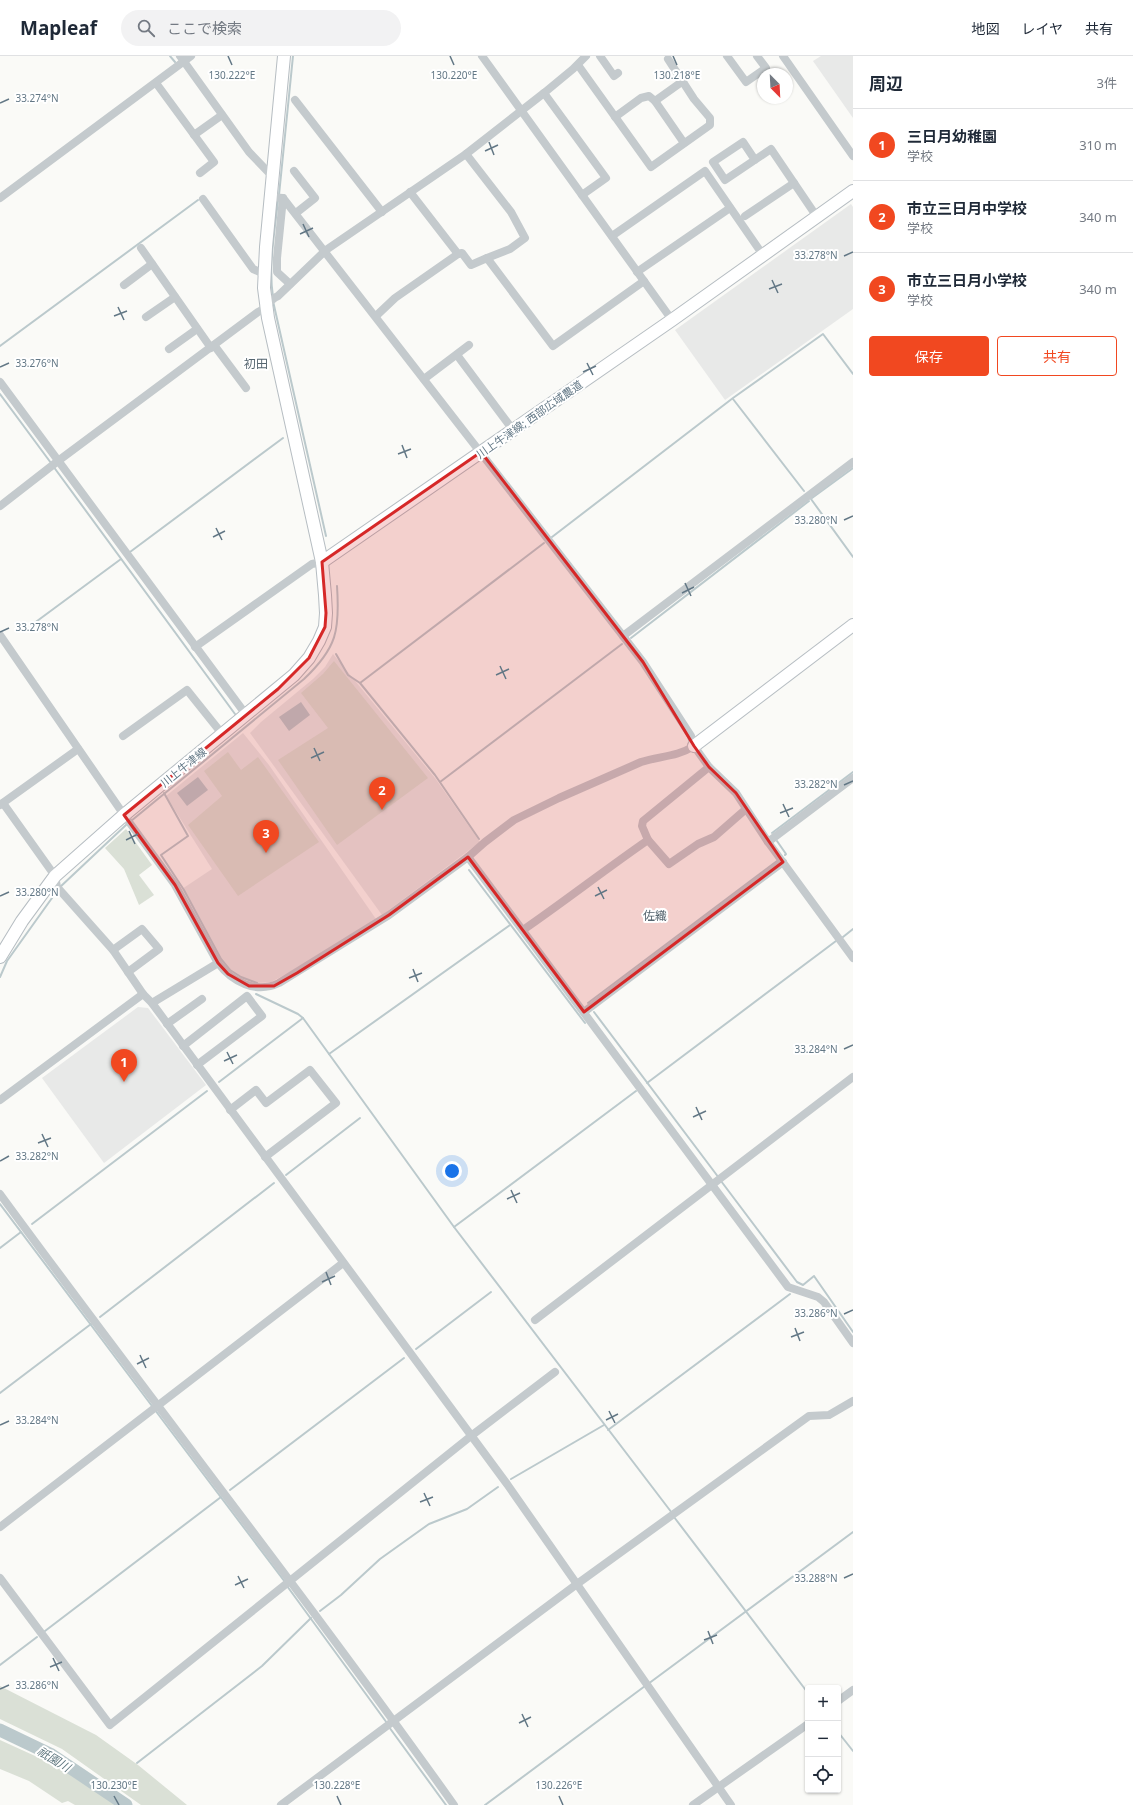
<!DOCTYPE html>
<html lang="ja">
<meta charset="utf-8">
<style>
:root{--surface:#fff;--page:#f2f2f3;--text:#1f2937;--muted:#747a83;--line:#e0e1e3;--accent:#f14820}
body{margin:0;font-family:"Noto Sans","Noto Sans JP",sans-serif;background:var(--page);color:var(--text)}
.controls{position:absolute;right:12px;bottom:12px;display:grid;overflow:hidden;border-radius:4px;box-shadow:0 1px 3px #0004}
.controls button{width:36px;height:36px;display:grid;place-items:center;padding:0;border:0;border-bottom:1px solid var(--line);background:var(--surface);color:var(--text);font:20px sans-serif}
.compass{position:absolute;left:757px;top:12px;width:36px;height:36px;border-radius:50%;background:var(--surface);box-shadow:0 1px 3px #0004;rotate:156deg}
.you{position:absolute;left:452px;top:1115px;width:14px;height:14px;margin:-10px;border:3px solid #fff;border-radius:50%;background:#1a73e8;box-shadow:0 0 0 6px #1a73e833}
.badge{display:grid;place-items:center;width:26px;height:26px;border-radius:50%;background:var(--accent);color:#fff;font-size:13px;font-weight:700}
.pin{position:absolute;translate:-50% -33px;filter:drop-shadow(0 1px 2px #0008)}
.pin::after{content:'';position:absolute;top:21px;width:14px;height:12px;background:inherit;clip-path:polygon(0 0,100% 0,50% 100%)}
.list{margin:0;padding:0;list-style:none}
h2{display:flex;justify-content:space-between;align-items:center;height:52px;margin:0;padding:0 16px;font-size:17px}
h2 small{font-size:13px;font-weight:400;color:var(--muted)}
.list li{display:grid;grid-template-columns:26px 1fr auto;gap:12px;align-items:center;box-sizing:border-box;height:72px;padding:0 16px;border-top:1px solid var(--line)}
.list b{display:block;font-size:15px;white-space:nowrap}
.list p{margin:0;font-size:13px;white-space:nowrap;color:var(--muted)}
.list em{font-size:13px;font-style:normal;color:var(--muted)}
.actions{display:flex;gap:8px;padding:12px 16px}
.actions a{flex:1;padding:9px 0;border:1px solid var(--accent);border-radius:4px;text-align:center;font-size:14px;color:var(--accent)}
.actions .main{background:var(--accent);color:#fff}
.icon{flex:none;width:22px;height:22px;fill:none;stroke:currentColor;stroke-width:2;stroke-linecap:round;stroke-linejoin:round}
.map{position:relative;flex:none;width:853px;height:1749px;overflow:hidden}
header{display:flex;align-items:center;gap:24px;box-sizing:border-box;height:56px;padding:0 20px;background:var(--surface);border-bottom:1px solid var(--line)}
header strong{font-size:19px}
nav{display:flex;gap:22px;margin-inline-start:auto;font-size:14px}
.search{width:280px;height:36px;background:var(--page);display:flex;align-items:center;gap:10px;box-sizing:border-box;padding:0 14px;border-radius:22px;color:var(--muted);font-size:15px}
main{display:flex}
aside{flex:1;background:var(--surface)}
.map>svg:first-child{display:block}
.built{fill:#e8e9e8}
.green{fill:#dae0d6}
.water{fill:#bbc9cc}
.lines{fill:none;stroke-linecap:round;stroke-linejoin:round}
.stream{stroke:#bbc9cc;stroke-width:2}
.river{stroke:#bbc9cc;stroke-width:13}
.secondary-casing{stroke:#b6bdc2;stroke-width:14}
.street{stroke:#c4cacd;stroke-width:8}
.secondary{stroke:#fff;stroke-width:12}
.marked{fill:#d62828;fill-opacity:0.2;stroke:#d62828;stroke-width:3;stroke-linejoin:round}
.ticks{fill:none;stroke:#627785;stroke-width:1.5}
.labels{text-anchor:middle;dominant-baseline:central;stroke-width:4;stroke-linejoin:round;paint-order:stroke}
.street-label{font-size:11px;fill:#627785;stroke:#fff}
.neighbourhood-label{font-size:12px;fill:#55656f;stroke:#fff}
.water-label{font-size:12px;font-style:italic;fill:#5e767e;stroke:#fff}
.ticks-label{font-size:10px;text-anchor:middle;fill:#627785;stroke:#fff;stroke-width:4;stroke-linejoin:round;paint-order:stroke}
</style>
<header>
<strong>Mapleaf</strong>
<div class="search"><svg class="icon" aria-label="search" viewBox="0 0 24 24"><circle cx="10" cy="10" r="6"/><path d="M15 15l6 6"/></svg>ここで検索</div>
<nav><a>地図</a><a>レイヤ</a><a>共有</a></nav>
</header>
<main>
<div class="map">
<svg width="853" height="1749" viewBox="0 0 853 1749">
<rect width="100%" height="100%" fill="#fafaf7"/>
<!-- built -->
<g class="built">
<polygon points="821,0 853,0 853,62 813,5"/>
<polygon points="851,148 853,151 853,253 725,344 675,274"/>
<polygon points="333,598 435,722 480,786 382,859 250,677 261,666 313,623 325,611"/>
<polygon points="243,677 269,709 376,863 290,916 271,926 256,927 240,922 230,915 221,904 182,833 212,813 166,740"/>
<polygon points="138,951 148,952 206,1029 104,1107 42,1022"/>
</g>
<!-- green -->
<g class="green">
<polygon points="334,605 428,722 337,789 278,704 328,672 301,637 323,618"/>
<polygon points="228,696 241,714 258,701 319,786 238,840 188,769 222,740 204,715"/>
<polygon points="126,773 152,809 139,819 154,839 139,849 124,813 105,792"/>
<polygon points="0,1630 96,1679 138,1709 187,1749 141,1749 62,1693 0,1663"/>
<polygon points="0,1684 57,1710 116,1749 75,1749 68,1745 62,1747 29,1725 0,1713"/>
</g>
<!-- water -->
<g class="water">
<polygon points="301,646 310,659 289,675 279,661"/>
<polygon points="198,721 208,734 187,750 177,737"/>
</g>
<g class="lines">
<!-- stream -->
<g class="stream">
<polyline points="170,0 175,6"/>
<polyline points="279,139 293,0"/>
<path d="M 273,241 C 268,209 275,175 278,144"/>
<polyline points="273,245 326,480"/>
<polyline points="0,290 198,144"/>
<polyline points="0,338 51,407"/>
<polyline points="733,343 804,435"/>
<polyline points="53,410 235,658"/>
<polyline points="812,442 853,412"/>
<polyline points="811,443 853,501"/>
<polyline points="552,481 733,342 823,278 853,318"/>
<polyline points="130,496 283,382"/>
<polyline points="33,568 121,503"/>
<polyline points="631,582 809,445"/>
<polyline points="336,598 348,619 360,627 435,719 479,783"/>
<polyline points="360,627 544,487"/>
<polyline points="440,726 622,588"/>
<polyline points="164,737 188,780 161,799 184,834 221,903 230,914 241,921 257,927"/>
<path d="M 131,765 L 304,623 C 337,592 340,574 337,530"/>
<polyline points="772,777 853,716"/>
<polyline points="777,785 786,798 785,799"/>
<polyline points="469,814 585,967"/>
<polyline points="59,832 127,768"/>
<polyline points="843,881 853,873"/>
<polyline points="0,921 7,905 57,835"/>
<polyline points="256,938 298,958 303,962 454,1171 672,1457"/>
<polyline points="588,947 777,805"/>
<polyline points="594,956 719,1122"/>
<polyline points="329,998 510,869"/>
<polyline points="219,1026 303,962"/>
<polyline points="647,1027 836,885"/>
<polyline points="286,1119 360,1062"/>
<polyline points="721,1125 797,1226 803,1229 814,1220 853,1276"/>
<polyline points="0,1148 152,1350"/>
<polyline points="32,1168 207,1035"/>
<polyline points="454,1171 636,1035"/>
<polyline points="0,1192 21,1176"/>
<polyline points="100,1261 274,1127"/>
<polyline points="416,1293 491,1236"/>
<polyline points="0,1337 91,1268"/>
<polyline points="155,1354 285,1526"/>
<polyline points="608,1374 790,1238"/>
<polyline points="511,1423 604,1369"/>
<polyline points="230,1434 404,1302"/>
<polyline points="674,1461 808,1637"/>
<polyline points="287,1530 387,1667"/>
<polyline points="320,1555 341,1539 380,1503 429,1468 467,1453 498,1431"/>
<polyline points="45,1575 221,1441"/>
<polyline points="0,1609 37,1581"/>
<polyline points="648,1628 853,1476"/>
<polyline points="389,1671 446,1749"/>
<polyline points="838,1676 853,1695"/>
<polyline points="137,1707 262,1610 311,1562"/>
<polyline points="485,1749 645,1630"/>
</g>
<!-- river -->
<polyline class="river" points="0,1674 50,1698 126,1749"/>
<!-- secondary casing -->
<g class="secondary-casing">
<g id="secondary">
<polyline points="322,506 672,264 853,135"/>
<polyline points="694,690 853,569"/>
<polyline points="0,901 22,865 55,820 124,759 294,619 309,602 319,585 325,571 326,557 325,539 322,506 268,262 264,232 266,191 284,0"/>
</g>
</g>
<!-- street -->
<g class="street">
<polyline points="180,0 249,96 272,120"/>
<polyline points="482,0 672,264"/>
<polyline points="600,0 614,20 618,17"/>
<polyline points="727,0 746,26 766,12 757,0"/>
<polyline points="783,0 853,100"/>
<polyline points="578,9 651,111 710,69 710,62 694,43 668,3"/>
<polyline points="156,27 214,106 200,117"/>
<polyline points="544,37 606,122 582,139"/>
<polyline points="295,44 382,156"/>
<polyline points="655,45 683,25"/>
<polyline points="615,61 641,42 649,40 655,45 684,87"/>
<polyline points="194,79 222,59"/>
<polyline points="466,98 511,156 525,182 510,193 487,202"/>
<polyline points="755,104 743,86 713,106 725,124 771,93 817,161"/>
<polyline points="294,115 315,142 296,157"/>
<polyline points="410,136 458,198 462,197 471,209 487,202 553,290 644,225"/>
<polyline points="270,141 283,142 623,580 643,606 691,680 694,690 709,711 736,737 768,786 853,902"/>
<polyline points="0,142 191,0"/>
<polyline points="283,142 277,202 277,216 290,228"/>
<polyline points="203,143 253,213 264,218"/>
<polyline points="745,160 794,127"/>
<polyline points="612,180 705,115 763,199"/>
<polyline points="141,192 211,292"/>
<polyline points="637,216 730,152"/>
<polyline points="124,229 152,208"/>
<polyline points="376,260 395,242 458,198"/>
<polyline points="146,261 175,241"/>
<polyline points="214,289 246,332"/>
<polyline points="169,293 197,273"/>
<polyline points="457,299 513,374"/>
<polyline points="424,323 469,289"/>
<polyline points="0,326 247,660"/>
<path d="M 0,450 L 58,405 L 258,256 C 266,253 267,245 278,240 L 326,194 L 466,98 L 544,37 L 573,13 L 586,0"/>
<path d="M 0,579 L 124,759 L 175,829 L 218,907 C 232,926 256,938 279,927 L 389,859 L 468,801 L 485,786 L 514,764 L 559,742 L 641,706 C 659,700 677,701 694,690"/>
<polyline points="623,580 853,406"/>
<polyline points="195,591 312,508 322,506"/>
<polyline points="123,680 187,634 223,679"/>
<polyline points="3,747 55,820 57,831 113,894 143,938 152,947 507,1428 731,1749"/>
<polyline points="0,749 78,693"/>
<polyline points="648,784 642,770 643,765 709,711"/>
<polyline points="768,786 853,722"/>
<polyline points="468,801 788,1231 818,1241 824,1246 853,1287"/>
<path d="M 523,874 C 565,845 606,813 648,784 L 669,808 L 698,788 L 714,781 L 746,753"/>
<polyline points="113,894 142,873 159,893 128,916"/>
<polyline points="152,947 218,907"/>
<polyline points="584,956 783,806"/>
<polyline points="167,968 202,943"/>
<polyline points="183,990 247,940 262,960 197,1009"/>
<polyline points="0,1044 143,938"/>
<polyline points="230,1054 256,1034 266,1047 310,1014 336,1047 265,1101"/>
<path d="M 0,1138 C 150,1343 307,1542 454,1749"/>
<polyline points="535,1264 853,1021"/>
<polyline points="0,1471 343,1207"/>
<polyline points="0,1522 110,1669 471,1380 555,1316"/>
<polyline points="838,1645 853,1634"/>
<polyline points="281,1749 577,1528 809,1360 829,1359 853,1345"/>
<polyline points="693,1749 808,1668"/>
</g>
<!-- secondary -->
<use href="#secondary" class="secondary"/>
</g>
<!-- marked area -->
<path class="marked" d="M 481,396 L 643,606 L 694,690 L 709,711 L 736,737 L 783,806 L 584,956 L 468,801 L 389,859 L 297,917 L 274,930 L 249,930 L 228,918 L 218,907 L 175,829 L 124,759 L 278,633 L 309,602 L 325,571 L 326,557 L 322,506 Z"/>
<!-- ticks -->
<path class="ticks" d="M 228,0 L 232,9M 450,0 L 454,9M 673,0 L 677,9M 0,47 L 9,43M 489,86 L 494,99M 485,95 L 498,89M 303,168 L 309,181M 300,178 L 313,172M 844,200 L 853,196M 772,224 L 778,237M 769,233 L 782,228M 118,251 L 124,264M 114,260 L 127,255M 587,307 L 593,319M 0,311 L 9,307M 583,316 L 596,310M 402,389 L 407,402M 398,398 L 411,393M 844,464 L 853,460M 216,472 L 222,484M 213,481 L 225,475M 685,527 L 691,540M 682,537 L 694,531M 0,576 L 9,572M 500,610 L 506,623M 496,619 L 509,613M 314,692 L 320,705M 311,702 L 324,696M 844,729 L 853,725M 783,748 L 789,761M 780,757 L 793,752M 129,775 L 135,788M 126,784 L 138,778M 598,831 L 604,843M 0,840 L 9,836M 595,840 L 607,834M 413,913 L 418,926M 409,922 L 422,917M 844,993 L 853,989M 227,996 L 233,1008M 224,1005 L 237,999M 696,1051 L 702,1064M 693,1061 L 706,1055M 42,1078 L 48,1091M 38,1087 L 51,1082M 0,1105 L 9,1100M 511,1134 L 517,1147M 507,1143 L 520,1137M 326,1216 L 331,1229M 322,1226 L 335,1220M 844,1258 L 853,1254M 795,1272 L 800,1285M 791,1281 L 804,1276M 140,1299 L 146,1312M 137,1308 L 149,1302M 609,1355 L 615,1367M 606,1364 L 618,1358M 0,1369 L 9,1365M 424,1437 L 430,1450M 420,1446 L 433,1441M 238,1520 L 244,1532M 844,1522 L 853,1518M 235,1529 L 248,1523M 708,1575 L 713,1588M 704,1584 L 717,1579M 53,1602 L 59,1615M 50,1611 L 62,1606M 0,1633 L 9,1629M 522,1658 L 528,1671M 519,1667 L 531,1661M 114,1740 L 119,1749M 337,1740 L 341,1749M 559,1740 L 563,1749"/>
<g class="labels">
<!-- street labels -->
<g class="street-label">
<text transform="translate(529 363) rotate(-35)">川上牛津線; 西部広域農道</text>
<text transform="translate(183 711) rotate(-39)">川上牛津線</text>
</g>
<!-- neighbourhood labels -->
<g class="neighbourhood-label">
<text x="256" y="307">初田</text>
<text x="655" y="859">佐織</text>
</g>
<!-- water labels -->
<g class="water-label">
<text transform="translate(54 1703) rotate(31)">祇園川</text>
</g>
</g>
<g class="ticks-label">
<text x="232" y="23">130.222°E</text>
<text x="454" y="23">130.220°E</text>
<text x="677" y="23">130.218°E</text>
<text x="37" y="46">33.274°N</text>
<text x="816" y="203">33.278°N</text>
<text x="37" y="311">33.276°N</text>
<text x="816" y="468">33.280°N</text>
<text x="37" y="575">33.278°N</text>
<text x="816" y="732">33.282°N</text>
<text x="37" y="840">33.280°N</text>
<text x="816" y="997">33.284°N</text>
<text x="37" y="1104">33.282°N</text>
<text x="816" y="1261">33.286°N</text>
<text x="37" y="1368">33.284°N</text>
<text x="816" y="1526">33.288°N</text>
<text x="37" y="1633">33.286°N</text>
<text x="114" y="1733">130.230°E</text>
<text x="337" y="1733">130.228°E</text>
<text x="559" y="1733">130.226°E</text>
</g>
</svg>
<div class="controls">
<button>+</button>
<button>−</button>
<button><svg class="icon" aria-label="locate" viewBox="0 0 24 24"><circle cx="12" cy="12" r="6"/><path d="M12 2v4M12 18v4M2 12h4M18 12h4"/></svg></button>
</div>
<svg class="compass" viewBox="-18 -18 36 36"><path d="M0-13l5 13h-10z" fill="#e53935"/><path d="M0 13l5-13h-10z" fill="#747a83"/></svg>
<div class="you"></div>
<div class="pin badge" style="left:124px;top:1026px">1</div>
<div class="pin badge" style="left:382px;top:754px">2</div>
<div class="pin badge" style="left:266px;top:797px">3</div>
</div>
<aside>
<h2>周辺<small>3件</small></h2>
<ul class="list">
<li><span class="badge">1</span><div><b>三日月幼稚園</b><p>学校</p></div><em>310 m</em></li>
<li><span class="badge">2</span><div><b>市立三日月中学校</b><p>学校</p></div><em>340 m</em></li>
<li><span class="badge">3</span><div><b>市立三日月小学校</b><p>学校</p></div><em>340 m</em></li>
</ul>
<div class="actions"><a class="main">保存</a><a>共有</a></div>
</aside>
</main>
